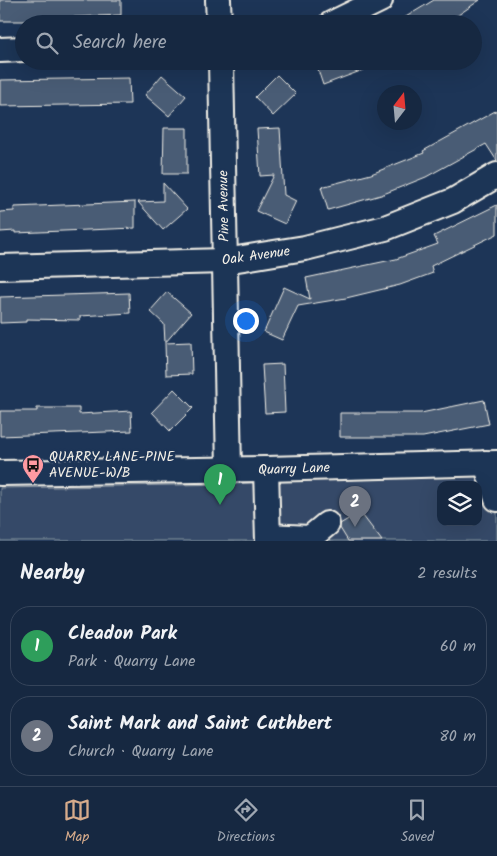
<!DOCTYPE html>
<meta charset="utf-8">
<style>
:root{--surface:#162841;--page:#23344c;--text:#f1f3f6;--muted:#9ea6b1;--line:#35445a;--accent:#d6ab8b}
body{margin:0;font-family:Kalam,sans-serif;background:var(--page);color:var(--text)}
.controls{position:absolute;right:15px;bottom:15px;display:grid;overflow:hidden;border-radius:10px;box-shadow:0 5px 20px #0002}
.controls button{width:45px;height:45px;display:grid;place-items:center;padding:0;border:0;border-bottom:1px solid var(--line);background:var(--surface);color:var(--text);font:25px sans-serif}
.compass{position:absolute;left:377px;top:85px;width:45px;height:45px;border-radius:50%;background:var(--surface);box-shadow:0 5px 20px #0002;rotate:16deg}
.you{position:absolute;left:245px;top:320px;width:18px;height:18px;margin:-12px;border:4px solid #fff;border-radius:50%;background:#1a73e8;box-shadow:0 0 0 8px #1a73e833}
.badge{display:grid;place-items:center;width:32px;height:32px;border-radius:50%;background:var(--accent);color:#fff;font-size:16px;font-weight:700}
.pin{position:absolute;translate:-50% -41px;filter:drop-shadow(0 1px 2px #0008)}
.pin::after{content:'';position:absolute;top:26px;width:18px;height:15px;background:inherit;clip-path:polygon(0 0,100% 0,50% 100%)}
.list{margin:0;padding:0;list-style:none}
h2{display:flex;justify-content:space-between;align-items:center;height:65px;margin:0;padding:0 20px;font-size:21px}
h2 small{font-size:16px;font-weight:400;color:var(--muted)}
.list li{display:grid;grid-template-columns:32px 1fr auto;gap:15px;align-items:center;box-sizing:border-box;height:80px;margin:0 10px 10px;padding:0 10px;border:1px solid var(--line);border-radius:20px}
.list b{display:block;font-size:19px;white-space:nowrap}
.list p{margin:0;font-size:16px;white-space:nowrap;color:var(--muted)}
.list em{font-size:16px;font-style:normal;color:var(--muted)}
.icon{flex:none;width:28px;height:28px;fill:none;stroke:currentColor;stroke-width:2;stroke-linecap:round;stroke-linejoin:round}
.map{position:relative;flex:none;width:497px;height:541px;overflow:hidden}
.search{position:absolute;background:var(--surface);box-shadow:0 5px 20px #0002;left:15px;right:15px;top:15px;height:55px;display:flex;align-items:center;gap:12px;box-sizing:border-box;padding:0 18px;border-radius:28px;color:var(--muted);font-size:19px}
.sheet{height:245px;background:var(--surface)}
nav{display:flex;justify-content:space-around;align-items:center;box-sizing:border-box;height:70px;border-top:1px solid var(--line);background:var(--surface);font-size:14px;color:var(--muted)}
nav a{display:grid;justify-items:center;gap:2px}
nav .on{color:var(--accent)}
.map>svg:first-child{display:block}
.green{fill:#354a67;stroke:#949ea8;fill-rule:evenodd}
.building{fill:#485b74;stroke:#f4f1e8}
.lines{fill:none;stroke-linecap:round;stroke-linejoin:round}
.minor-casing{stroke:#f4f1e8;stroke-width:28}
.minor{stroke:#1d3557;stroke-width:24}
.labels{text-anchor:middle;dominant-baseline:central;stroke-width:4.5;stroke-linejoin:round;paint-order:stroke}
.street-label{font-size:14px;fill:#f4f1e8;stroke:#1d3557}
.poi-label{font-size:14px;fill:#f4f1e8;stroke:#1d3557;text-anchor:start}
</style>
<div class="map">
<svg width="497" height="541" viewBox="0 0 497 541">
<rect width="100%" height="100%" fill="#1d3557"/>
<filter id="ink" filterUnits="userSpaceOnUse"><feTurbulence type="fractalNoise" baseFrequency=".02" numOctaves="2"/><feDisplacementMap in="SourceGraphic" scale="10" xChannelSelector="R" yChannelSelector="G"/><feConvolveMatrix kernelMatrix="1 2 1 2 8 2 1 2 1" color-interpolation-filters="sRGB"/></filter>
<g filter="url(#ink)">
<!-- green -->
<path class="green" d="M 497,470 L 497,541 L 0,541 L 0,488 L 232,484 ZM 441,485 L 478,485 L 478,522 L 441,522 Z"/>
<!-- building -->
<g class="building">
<polygon points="0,0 121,0 121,15 74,17 74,21 0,21"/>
<polygon points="434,0 480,0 445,24 394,24"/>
<polygon points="315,61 382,61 382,63 323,85"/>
<polygon points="162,75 186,96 169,116 145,95"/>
<polygon points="277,75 296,94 273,116 255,97"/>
<polygon points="129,78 130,104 0,106 0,80"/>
<polygon points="497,110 497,161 486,144 426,177 381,195 328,210 321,187 371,174 424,153 423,151"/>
<polygon points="164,128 187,128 187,174 163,174"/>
<polygon points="280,128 284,195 296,201 285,224 256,211 274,175 260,176 257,129"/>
<polygon points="163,183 187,209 163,230 138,202 163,201"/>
<polygon points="135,202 135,228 15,233 15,231 0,232 0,212 14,211 14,207"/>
<polygon points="497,205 497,234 431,266 433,273 400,285 346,298 298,306 282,340 264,332 284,287 310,299 306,278 396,259 438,244 434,236"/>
<polygon points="167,292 191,313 165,343 164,324 150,311"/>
<polygon points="129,293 130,313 80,316 80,320 26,319 26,322 0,323 0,297"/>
<polygon points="191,342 192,374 166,375 165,343"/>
<polygon points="283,364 285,412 265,413 262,365"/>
<polygon points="174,389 193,408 170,431 152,412"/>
<polygon points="484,400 489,424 423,437 340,437 340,413 421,413"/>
<polygon points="37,408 79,408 79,414 131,411 132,431 0,436 0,411 37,411"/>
<polygon points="360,512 382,541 348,541 340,528 340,524"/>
</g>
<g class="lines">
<!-- minor casing -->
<g class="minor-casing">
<g id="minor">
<polyline points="218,0 219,24"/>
<polyline points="331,24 380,0"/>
<polyline points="0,50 24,49"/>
<polyline points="221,61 229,470"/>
<polyline points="0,267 225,261 305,248 385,228 453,201 497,175"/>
<polyline points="486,463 497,499"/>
<polyline points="266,469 268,541"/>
<polyline points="0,473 266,469 497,463"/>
<polyline points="268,536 310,538 327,524"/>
</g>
</g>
<!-- minor -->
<use href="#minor" class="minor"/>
</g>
</g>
<!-- icons -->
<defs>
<g id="bus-pin" transform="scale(1.125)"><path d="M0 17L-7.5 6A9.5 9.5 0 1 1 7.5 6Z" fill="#ff9aa2" stroke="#1d3557"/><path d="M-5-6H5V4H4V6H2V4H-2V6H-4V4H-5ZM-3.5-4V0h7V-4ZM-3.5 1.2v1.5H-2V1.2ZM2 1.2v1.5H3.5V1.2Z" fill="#111"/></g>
</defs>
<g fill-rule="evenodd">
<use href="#bus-pin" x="33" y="465"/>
</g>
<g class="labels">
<!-- street labels -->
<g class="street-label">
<text transform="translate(224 206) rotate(-91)">Pine Avenue</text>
<text transform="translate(256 256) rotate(-8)">Oak Avenue</text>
<text transform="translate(294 469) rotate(-2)">Quarry Lane</text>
</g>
<!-- poi labels -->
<g class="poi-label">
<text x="49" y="457">QUARRY LANE-PINE<tspan x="49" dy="16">AVENUE-W/B</tspan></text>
</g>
</g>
</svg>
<div class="controls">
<button><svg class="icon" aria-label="layers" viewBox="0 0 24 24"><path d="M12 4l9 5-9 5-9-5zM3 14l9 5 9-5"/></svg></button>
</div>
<svg class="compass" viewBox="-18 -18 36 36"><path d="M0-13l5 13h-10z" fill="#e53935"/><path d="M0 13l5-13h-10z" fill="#9ea6b1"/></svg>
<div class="you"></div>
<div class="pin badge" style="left:220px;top:505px;background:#2e9e5b">1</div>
<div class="pin badge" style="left:355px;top:527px;background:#6b7280">2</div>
<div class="search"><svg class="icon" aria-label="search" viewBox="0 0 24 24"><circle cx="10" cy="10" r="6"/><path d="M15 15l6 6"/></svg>Search here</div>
</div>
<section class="sheet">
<h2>Nearby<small>2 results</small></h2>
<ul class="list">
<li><span class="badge" style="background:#2e9e5b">1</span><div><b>Cleadon Park</b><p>Park · Quarry Lane</p></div><em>60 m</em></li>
<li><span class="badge" style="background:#6b7280">2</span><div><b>Saint Mark and Saint Cuthbert</b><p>Church · Quarry Lane</p></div><em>80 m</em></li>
</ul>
</section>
<nav>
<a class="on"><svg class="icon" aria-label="map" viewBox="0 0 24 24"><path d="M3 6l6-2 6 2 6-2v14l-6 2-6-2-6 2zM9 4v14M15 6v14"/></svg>Map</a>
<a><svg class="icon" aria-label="directions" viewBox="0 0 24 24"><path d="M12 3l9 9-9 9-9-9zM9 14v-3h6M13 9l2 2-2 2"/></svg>Directions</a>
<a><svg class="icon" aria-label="saved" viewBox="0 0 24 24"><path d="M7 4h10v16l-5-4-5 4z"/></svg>Saved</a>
</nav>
